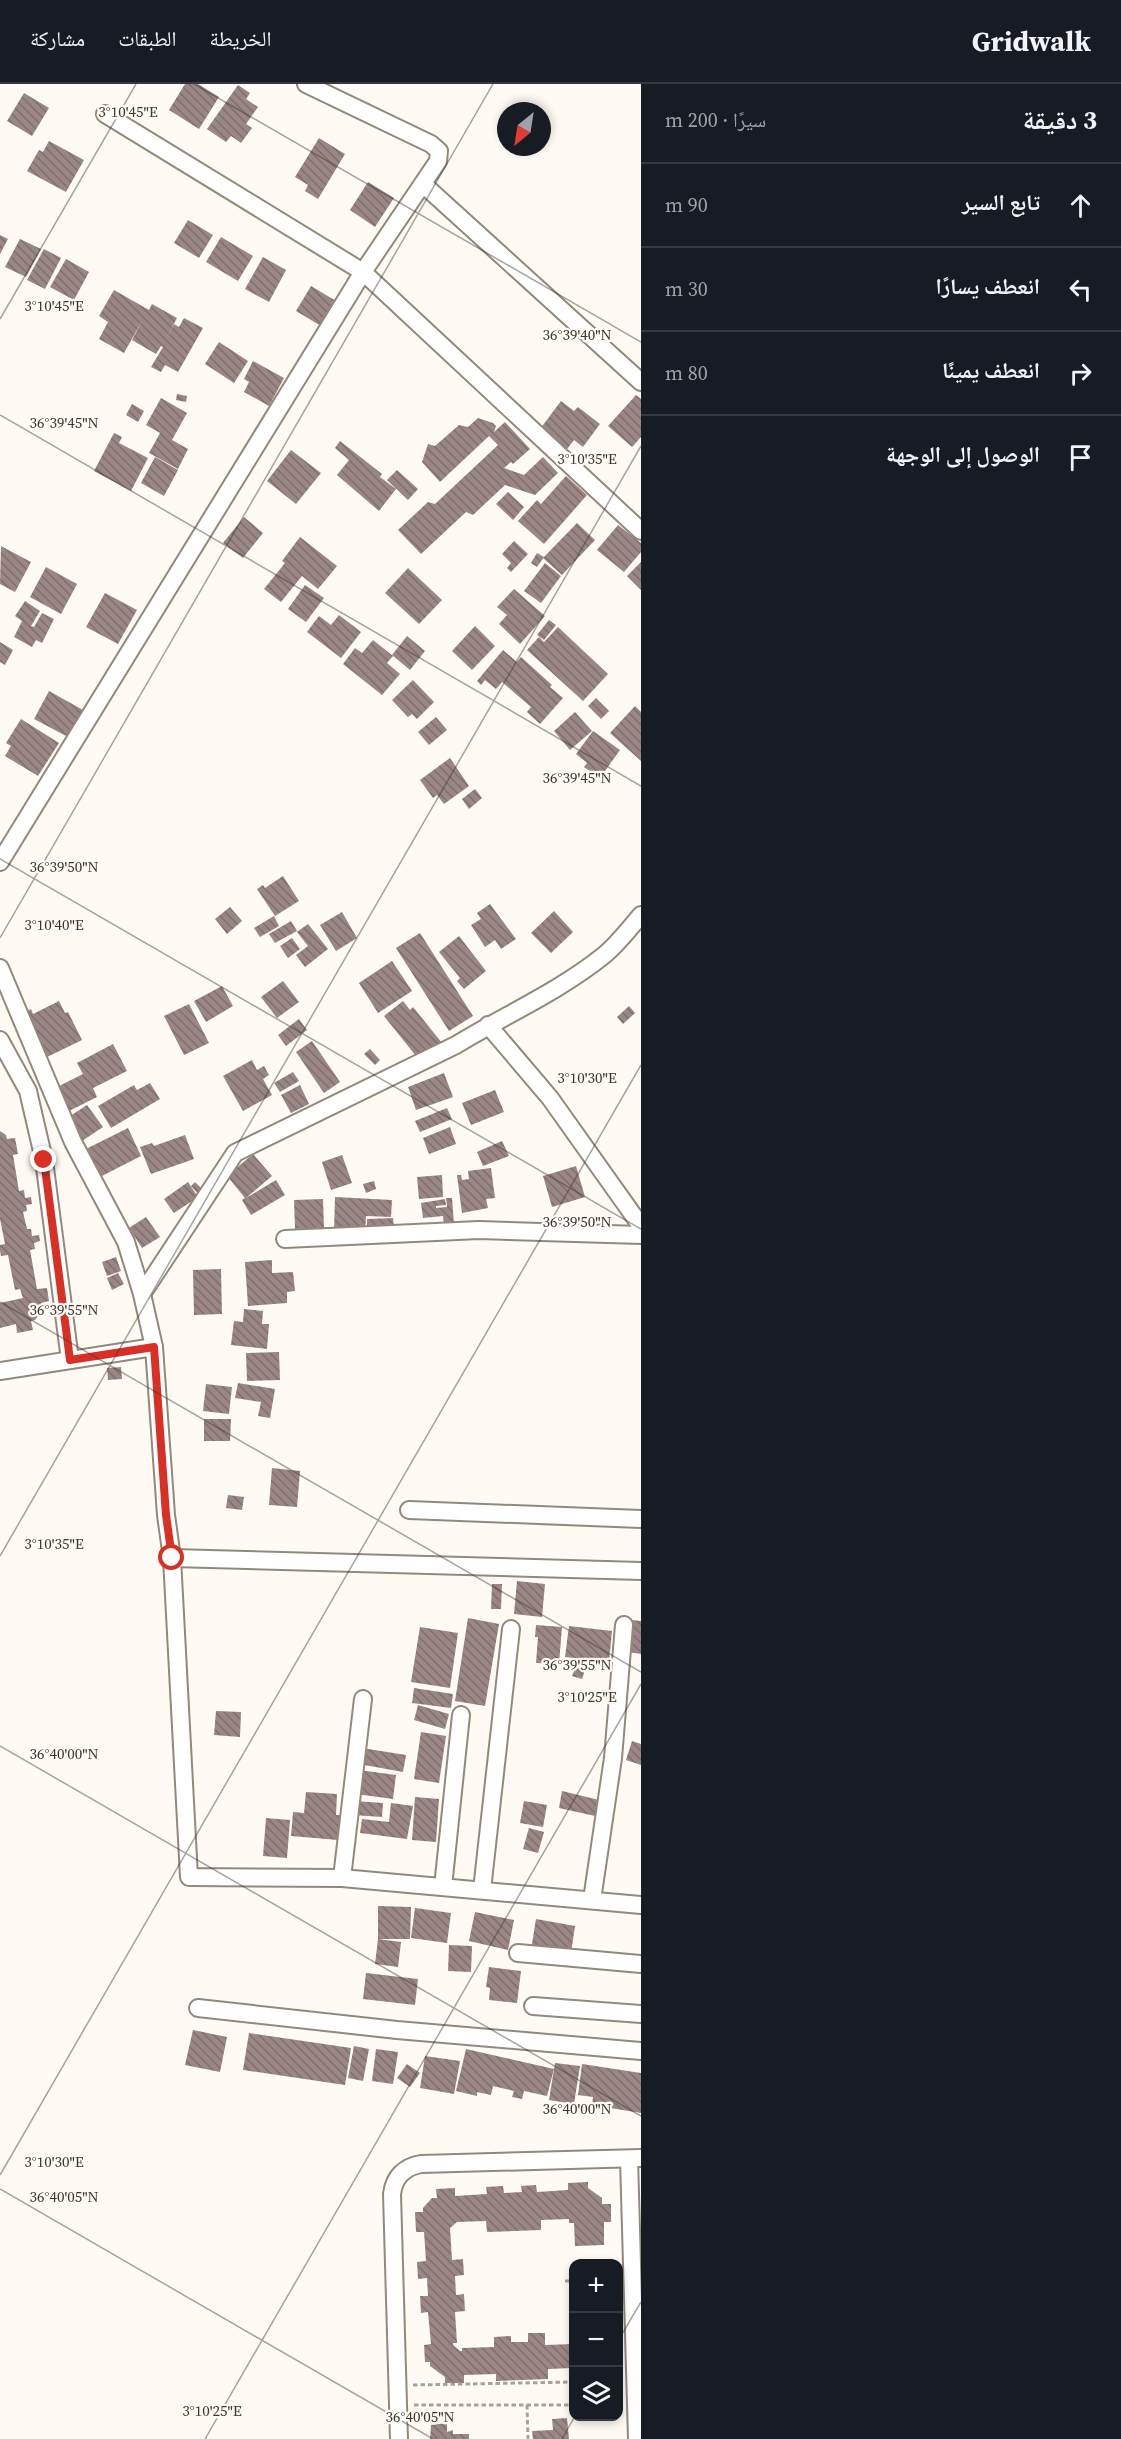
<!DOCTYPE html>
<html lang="ar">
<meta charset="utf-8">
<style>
:root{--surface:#171b24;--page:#242831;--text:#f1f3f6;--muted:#9ea1a6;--line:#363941}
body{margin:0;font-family:"Source Serif 4","Noto Naskh Arabic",serif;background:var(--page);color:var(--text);direction:rtl}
.controls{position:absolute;right:18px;bottom:18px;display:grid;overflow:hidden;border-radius:12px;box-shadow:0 3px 9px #0003}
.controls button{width:54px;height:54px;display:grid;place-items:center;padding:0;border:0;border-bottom:2px solid var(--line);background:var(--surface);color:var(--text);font:30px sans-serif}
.compass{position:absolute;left:497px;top:18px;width:54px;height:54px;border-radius:50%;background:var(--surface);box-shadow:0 3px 9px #0003;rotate:210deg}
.stop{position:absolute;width:18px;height:18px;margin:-14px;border:4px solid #d93025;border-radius:50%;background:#fff}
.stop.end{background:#d93025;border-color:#fff;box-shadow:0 2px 6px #0008}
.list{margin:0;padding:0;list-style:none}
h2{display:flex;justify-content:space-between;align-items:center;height:78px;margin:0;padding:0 24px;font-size:26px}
h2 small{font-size:20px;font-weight:400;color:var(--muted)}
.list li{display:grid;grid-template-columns:39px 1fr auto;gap:18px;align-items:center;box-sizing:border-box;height:84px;padding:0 24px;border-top:2px solid var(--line)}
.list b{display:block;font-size:22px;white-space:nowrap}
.list em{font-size:20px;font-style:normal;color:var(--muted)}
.icon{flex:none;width:33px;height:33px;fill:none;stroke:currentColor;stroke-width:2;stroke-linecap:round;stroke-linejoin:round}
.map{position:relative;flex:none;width:641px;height:2355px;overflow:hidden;direction:ltr}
header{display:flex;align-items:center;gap:36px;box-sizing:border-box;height:84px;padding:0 30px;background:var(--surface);border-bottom:2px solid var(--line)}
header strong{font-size:28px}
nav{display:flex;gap:33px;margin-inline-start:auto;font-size:21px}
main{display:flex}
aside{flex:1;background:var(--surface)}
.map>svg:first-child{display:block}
.building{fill:url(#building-back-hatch)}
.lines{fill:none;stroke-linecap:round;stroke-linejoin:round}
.minor-casing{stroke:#93897a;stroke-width:20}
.path{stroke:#a7a39c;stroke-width:3;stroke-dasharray:4.5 3;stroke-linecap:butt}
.minor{stroke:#fff;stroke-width:16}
.route{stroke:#d93025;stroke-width:8}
.ticks{fill:none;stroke:#3b3731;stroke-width:1.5;stroke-opacity:0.45}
.ticks-label{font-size:15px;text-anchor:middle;fill:#3b3731;stroke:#fffbf4;stroke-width:4.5;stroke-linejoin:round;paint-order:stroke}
</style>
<header>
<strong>Gridwalk</strong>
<nav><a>الخريطة</a><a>الطبقات</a><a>مشاركة</a></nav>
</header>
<main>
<aside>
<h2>3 دقيقة<small>سيرًا · 200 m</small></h2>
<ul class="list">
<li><svg class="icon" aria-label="ahead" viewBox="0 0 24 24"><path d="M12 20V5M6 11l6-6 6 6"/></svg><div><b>تابع السير</b></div><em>90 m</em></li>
<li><svg class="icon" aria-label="left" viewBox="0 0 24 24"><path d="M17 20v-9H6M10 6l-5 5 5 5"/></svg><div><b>انعطف يسارًا</b></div><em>30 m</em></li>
<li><svg class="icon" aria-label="right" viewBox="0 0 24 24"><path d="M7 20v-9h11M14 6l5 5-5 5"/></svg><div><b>انعطف يمينًا</b></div><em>80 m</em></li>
<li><svg class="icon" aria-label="arrive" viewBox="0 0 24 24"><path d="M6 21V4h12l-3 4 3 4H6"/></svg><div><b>الوصول إلى الوجهة</b></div></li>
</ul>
</aside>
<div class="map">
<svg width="641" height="2355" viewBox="0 0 641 2355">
<defs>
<pattern id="building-back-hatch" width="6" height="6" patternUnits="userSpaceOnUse" patternTransform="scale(1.5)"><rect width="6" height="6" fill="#9a8685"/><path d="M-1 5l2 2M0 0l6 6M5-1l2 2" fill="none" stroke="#7f6e6d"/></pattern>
</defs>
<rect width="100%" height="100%" fill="#fffbf4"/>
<!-- building -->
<g class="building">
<polygon points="185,0 198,0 219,13 199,45 169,26"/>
<polygon points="238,1 250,9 246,15 258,23 246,40 252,44 241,59 231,52 226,58 207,45"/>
<polygon points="24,9 49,24 32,52 7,37"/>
<polygon points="319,54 345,70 318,115 305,107 308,101 295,93"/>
<polygon points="49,57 84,76 66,108 27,87 39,66 43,68"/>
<polygon points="368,98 394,114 375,143 350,126"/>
<polygon points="188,136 213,151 199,174 174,159"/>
<polygon points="0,151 8,155 0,170"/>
<polygon points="221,153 253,172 238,197 206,178"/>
<polygon points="20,155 41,165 26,193 5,183"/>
<polygon points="44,165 61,174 45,205 27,196"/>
<polygon points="263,173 286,186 269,218 245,205"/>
<polygon points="66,175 89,188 74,216 50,203"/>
<polygon points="311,202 341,220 326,245 296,227"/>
<polygon points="114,206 149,226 152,220 177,234 164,258 174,240 179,243 184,234 203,244 178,288 165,281 161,288 151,283 163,263 161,262 156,270 132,256 143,235 124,269 99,255 108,238 99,232"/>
<polygon points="219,258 248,277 234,299 205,280"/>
<polygon points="253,277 284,294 269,322 244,308 249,298 244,295"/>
<polygon points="177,310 187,312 186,318 176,316"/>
<polygon points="636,311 641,315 641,353 632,363 608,342"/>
<polygon points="161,314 187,329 172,356 188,365 178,385 149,369 160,349 146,341"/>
<polygon points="561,317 574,327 578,323 600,340 583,363 574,356 564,369 537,349"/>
<polygon points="132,320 144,327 138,338 126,331"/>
<polygon points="478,334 493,339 496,342 494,348 505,338 530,365 513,380 511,378 504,384 524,391 543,373 558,389 535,411 505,401 473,431 466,428 421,470 398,446 428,418 435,420 498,361 489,352 440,398 422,378 428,360 435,362 459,341 468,343"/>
<polygon points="114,349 122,353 119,359 148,374 131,407 94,387"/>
<polygon points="340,357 382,390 380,393 396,405 379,427 337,391 349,376 335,364"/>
<polygon points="291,366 321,389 296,420 267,397"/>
<polygon points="155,373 178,386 164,412 141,399"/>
<polygon points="397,386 418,405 408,416 387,396"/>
<polygon points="566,392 587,411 544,460 518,437 537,416 541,420"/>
<polygon points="508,408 524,423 513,436 496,420"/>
<polygon points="244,433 263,449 243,474 223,459"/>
<polygon points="577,439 595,456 562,491 543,474"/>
<polygon points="618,441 641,459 641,468 624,488 597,466"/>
<polygon points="300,453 337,482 318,505 302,492 281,518 264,505 285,479 282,477"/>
<polygon points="514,457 528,470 511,488 507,484 511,479 502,470"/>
<polygon points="1,462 31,478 15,508 0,500"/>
<polygon points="537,469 544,473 537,483 531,479"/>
<polygon points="641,478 641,506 627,492"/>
<polygon points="545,479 561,492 541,519 524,507"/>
<polygon points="46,483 77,500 61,530 30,513"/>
<polygon points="408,484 442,516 419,540 385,509"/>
<polygon points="305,501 324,514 306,538 288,525"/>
<polygon points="514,505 545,532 520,560 499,540 507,531 497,523"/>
<polygon points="105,509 137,526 118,560 86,543"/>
<polygon points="25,517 40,527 31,542 34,543 42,529 54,535 42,559 36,556 32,563 14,553 22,537 15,532"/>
<polygon points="339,531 361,548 341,574 307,548 319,532 331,541"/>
<polygon points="549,536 556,541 544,556 537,551"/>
<polygon points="475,542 495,562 472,586 452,567"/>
<polygon points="558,543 608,590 583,617 527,566 539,553 544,558"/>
<polygon points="407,552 425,567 410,586 392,571"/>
<polygon points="373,556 393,572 387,579 400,590 382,611 343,580 355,564 362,569"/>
<polygon points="0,558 13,566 5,581 0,578"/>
<polygon points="503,566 517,578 521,573 552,601 550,603 563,614 540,640 527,628 531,623 502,598 496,605 485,596 481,601 477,597"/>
<polygon points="413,596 434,618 417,635 412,630 408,633 392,616"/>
<polygon points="49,607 83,626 68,653 34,635"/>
<polygon points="596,614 609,627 601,635 588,622"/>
<polygon points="635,622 641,628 641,677 610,649"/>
<polygon points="575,628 592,647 570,666 554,647"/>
<polygon points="436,633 447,646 429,661 418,648"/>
<polygon points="21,635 59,659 38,692 5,672 11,662 6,659"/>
<polygon points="593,647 620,666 600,694 584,683 587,679 576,670"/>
<polygon points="450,674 469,702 444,720 437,711 433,714 420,696"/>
<polygon points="475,705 482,714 469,725 462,715"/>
<polygon points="283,792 299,817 275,832 257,805 263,801 265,804"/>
<polygon points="490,820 516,855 501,865 495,856 485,863 471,841 481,835 477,829"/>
<polygon points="230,823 242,837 227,850 215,835"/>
<polygon points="554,827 573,848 551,869 531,849"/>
<polygon points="342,828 357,854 336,867 320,841"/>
<polygon points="274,832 279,842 260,853 254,844"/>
<polygon points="291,837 297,847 275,859 269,850"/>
<polygon points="308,840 328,865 305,883 296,871 308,862 297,848"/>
<polygon points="420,849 473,932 449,947 396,864"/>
<polygon points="459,852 486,887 464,905 457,897 460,894 439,868"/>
<polygon points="292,854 300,865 288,874 280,862"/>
<polygon points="392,877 412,907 378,929 359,899"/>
<polygon points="283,897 299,918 277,934 261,913"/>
<polygon points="222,902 233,922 206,938 194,917"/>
<polygon points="59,917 65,929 68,928 82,956 43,975 22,930 31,925 33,930"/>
<polygon points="403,917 410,926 413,923 442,959 420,977 384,932"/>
<polygon points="189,920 209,959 184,971 164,932"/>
<polygon points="629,922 635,929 623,940 617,933"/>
<polygon points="299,935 307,946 286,962 278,951"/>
<polygon points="312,957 340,998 324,1009 296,968"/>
<polygon points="113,960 127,987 93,1004 97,1013 65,1029 53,1005 83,990 77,979"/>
<polygon points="370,965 380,976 375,981 364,970"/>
<polygon points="252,976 257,986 264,982 269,991 263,995 272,1011 243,1027 223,992"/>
<polygon points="293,988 299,997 280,1008 274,999"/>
<polygon points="444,989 453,1013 416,1026 408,1003"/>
<polygon points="150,999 160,1015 111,1044 98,1022 134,1001 137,1006"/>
<polygon points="300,1001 309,1020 291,1029 281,1011"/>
<polygon points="495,1006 504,1028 471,1041 462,1019"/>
<polygon points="87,1021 103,1043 79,1059 64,1036"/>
<polygon points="447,1024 452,1035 420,1048 415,1037"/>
<polygon points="450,1043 456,1060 429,1070 423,1054"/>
<polygon points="128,1044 141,1072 100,1093 86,1065"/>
<polygon points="0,1047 6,1051 7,1055 15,1054 18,1070 13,1071 19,1107 24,1106 25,1114 31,1113 32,1120 26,1121 27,1127 23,1128 27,1145 31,1145 32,1152 39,1151 40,1157 34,1159 35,1165 30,1166 37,1205 47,1204 49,1217 41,1219 42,1226 35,1236 31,1237 33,1246 17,1249 16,1240 0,1244 0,1219 23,1214 20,1205 15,1206 8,1171 1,1172 0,1167 0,1161 5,1160 0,1135"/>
<polygon points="185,1051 194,1075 151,1090 140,1063 152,1059 154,1062"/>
<polygon points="502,1057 509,1072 483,1082 477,1068"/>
<polygon points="253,1070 272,1092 246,1114 276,1096 285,1111 251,1131 242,1116 245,1114 227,1092"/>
<polygon points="342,1071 352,1099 331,1106 322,1078"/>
<polygon points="576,1082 585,1113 552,1123 543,1092"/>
<polygon points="491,1084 495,1114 486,1115 488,1124 462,1129 457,1091 461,1091 462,1096 469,1095 468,1087"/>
<polygon points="442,1091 443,1113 419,1115 417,1093"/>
<polygon points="374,1097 376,1105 366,1109 363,1100"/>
<polygon points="188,1098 198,1113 174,1129 164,1115"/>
<polygon points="195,1098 204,1107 199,1111 191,1102"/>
<polygon points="335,1113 392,1116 391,1133 366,1132 365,1149 334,1147"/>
<polygon points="446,1114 452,1114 454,1140 444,1141 443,1132 423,1134 421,1119 445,1115 446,1121 436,1122 436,1124 447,1123"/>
<polygon points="323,1115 324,1144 295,1145 294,1116"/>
<polygon points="602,1132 604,1145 582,1148 580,1136"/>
<polygon points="146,1133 160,1153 142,1164 129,1144"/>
<polygon points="393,1134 394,1144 367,1145 367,1135"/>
<polygon points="116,1173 121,1187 107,1192 102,1178"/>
<polygon points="272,1176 272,1189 293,1188 295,1207 287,1208 287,1219 248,1222 245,1178"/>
<polygon points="221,1185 222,1230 194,1231 193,1186"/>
<polygon points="118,1189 124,1200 112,1206 107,1194"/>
<polygon points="244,1225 263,1227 262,1240 269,1240 267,1265 231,1261 234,1237 243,1238"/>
<polygon points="279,1268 280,1296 247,1297 246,1269"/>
<polygon points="121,1283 122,1295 108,1296 107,1284"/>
<polygon points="238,1299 275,1305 270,1334 258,1332 261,1318 235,1314"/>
<polygon points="206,1300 232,1303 229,1330 203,1327"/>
<polygon points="204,1335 231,1335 230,1357 204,1357"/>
<polygon points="272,1384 300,1387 297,1423 269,1421"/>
<polygon points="228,1411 244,1413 242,1426 226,1424"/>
<polygon points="517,1497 545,1500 542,1533 514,1530"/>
<polygon points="492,1500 502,1500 501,1525 491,1525"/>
<polygon points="468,1534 499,1540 485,1622 455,1617"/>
<polygon points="632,1536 641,1537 641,1570 628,1568"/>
<polygon points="536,1541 562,1543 559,1580 536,1579 538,1553 535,1553"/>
<polygon points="569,1542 612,1547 609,1578 565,1573"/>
<polygon points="420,1543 458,1549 450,1604 411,1598"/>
<polygon points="576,1583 585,1586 582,1595 572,1592"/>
<polygon points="414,1604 453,1610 451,1624 412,1619"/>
<polygon points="418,1621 449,1630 445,1645 414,1636"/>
<polygon points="216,1627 241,1628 240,1653 214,1651"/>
<polygon points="421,1648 446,1652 439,1699 414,1695"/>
<polygon points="632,1657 641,1660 641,1681 626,1676"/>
<polygon points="362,1664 406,1671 403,1688 359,1680"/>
<polygon points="359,1686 396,1691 393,1715 356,1710"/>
<polygon points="562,1707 599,1716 595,1732 559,1724"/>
<polygon points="306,1708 337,1710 336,1731 340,1731 338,1756 291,1752 293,1728 304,1729"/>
<polygon points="415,1713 439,1715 436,1758 412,1756"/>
<polygon points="354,1717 383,1719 382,1733 353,1731"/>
<polygon points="524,1717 547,1721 543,1743 520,1739"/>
<polygon points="391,1719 413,1722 407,1755 360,1749 362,1735 389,1738"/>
<polygon points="266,1734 290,1736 287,1774 263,1772"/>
<polygon points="529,1744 544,1748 538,1769 523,1765"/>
<polygon points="378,1822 411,1823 410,1855 378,1855"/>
<polygon points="415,1824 451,1829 447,1859 411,1854"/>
<polygon points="475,1828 514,1836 508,1866 469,1857"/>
<polygon points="536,1835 575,1842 571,1869 531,1866"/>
<polygon points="378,1855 401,1858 398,1883 375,1880"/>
<polygon points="449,1861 472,1862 471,1888 448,1887"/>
<polygon points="489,1883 521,1887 517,1919 489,1916 490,1904 486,1903"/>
<polygon points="366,1889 418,1895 415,1921 363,1915"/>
<polygon points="193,1946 227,1953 220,1988 185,1981"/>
<polygon points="249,1949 351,1964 345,2001 243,1986"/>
<polygon points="354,1962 369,1965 363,1997 348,1994"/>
<polygon points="376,1965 398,1968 393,2000 372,1997"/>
<polygon points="466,1965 554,1985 547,2012 524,2007 522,2015 512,2013 514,2007 493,2002 491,2011 477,2008 477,2012 456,2007"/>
<polygon points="425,1972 460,1977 454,2010 420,2004"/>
<polygon points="555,1979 580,1982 574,2020 549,2016"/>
<polygon points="407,1980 420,1989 410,2003 397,1994"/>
<polygon points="582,1980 641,1989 641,2029 592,2021 593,2013 578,2011"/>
<polygon points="588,2098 588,2104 602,2114 602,2120 611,2120 611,2138 604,2138 604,2161 575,2162 574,2139 569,2139 569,2135 541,2136 541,2146 487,2148 486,2137 457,2138 450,2144 452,2176 463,2175 464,2191 455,2192 456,2211 464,2210 465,2227 455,2228 457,2259 453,2259 453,2261 460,2267 462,2267 462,2264 494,2263 494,2253 511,2252 511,2258 528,2258 528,2249 545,2249 545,2261 573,2260 573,2284 548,2285 548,2295 496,2297 496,2290 464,2291 464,2299 445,2299 445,2293 430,2282 430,2278 425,2278 424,2261 431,2260 428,2228 421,2229 420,2212 428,2212 427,2194 418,2195 417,2178 426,2177 424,2148 416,2148 415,2128 423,2128 423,2124 432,2114 437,2114 436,2105 455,2104 455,2112 487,2110 486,2103 503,2102 504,2109 522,2108 521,2102 536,2101 537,2108 568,2106 568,2099"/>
<polygon points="567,2334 569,2355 533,2355 532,2347 553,2346 552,2335"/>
<polygon points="447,2339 447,2348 453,2346 453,2350 469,2350 469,2355 430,2355 431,2341"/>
</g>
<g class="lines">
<!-- minor casing -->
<g class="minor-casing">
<g id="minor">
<polyline points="105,30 363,188 641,447"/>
<polyline points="424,101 641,298"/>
<polyline points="0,778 363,188 438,77 439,67 431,60 306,0"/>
<polyline points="0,884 73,1058 126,1158 142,1210 154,1263 166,1431 172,1474 189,1793 342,1794 641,1821"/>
<polyline points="488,941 550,1014 641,1142"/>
<polyline points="0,956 28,1007 44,1076 70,1276"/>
<polyline points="285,1155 479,1146 641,1151"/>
<path d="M 142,1210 L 235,1069 L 456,961 C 505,931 558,908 603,872 C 617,861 629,845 641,831"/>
<polyline points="0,1287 154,1263"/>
<polyline points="409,1426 641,1435"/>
<polyline points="172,1474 641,1487"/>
<polyline points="342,1794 363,1615"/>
<polyline points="443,1803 461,1631"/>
<polyline points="482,1806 511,1545"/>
<polyline points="592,1816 613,1674 624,1541"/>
<polyline points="518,1869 641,1880"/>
<polyline points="533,1922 641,1930"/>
<polyline points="198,1924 397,1946 641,1967"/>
<polyline points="629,2075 637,2355"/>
<path d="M 399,2355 L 392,2110 C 394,2093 404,2083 421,2080 L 641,2074"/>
</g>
</g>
<!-- path -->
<g class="path">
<polyline points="565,2197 574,2197"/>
<polyline points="413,2301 574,2298"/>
<polyline points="414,2321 574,2321"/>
<polyline points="527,2321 528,2355"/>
</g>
<!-- minor -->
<use href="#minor" class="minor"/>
</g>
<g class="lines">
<!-- route -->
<polyline class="route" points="44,1076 70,1276 154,1263 166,1431 172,1474"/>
</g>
<!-- ticks -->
<path class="ticks" d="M 194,0 L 641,258M 0,235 L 136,0M 0,331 L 641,702M 0,775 L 641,1145M 0,854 L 493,0M 0,1218 L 641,1588M 0,1472 L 641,362M 0,1662 L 641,2032M 0,2091 L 641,981M 0,2105 L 433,2355M 618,2257 L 641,2218M 205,2355 L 641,1600M 562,2355 L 575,2332"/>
<g class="ticks-label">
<text x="128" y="33">3°10'45"E</text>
<text x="54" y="227">3°10'45"E</text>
<text x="577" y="256">36°39'40"N</text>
<text x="64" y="344">36°39'45"N</text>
<text x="587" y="380">3°10'35"E</text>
<text x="577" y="699">36°39'45"N</text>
<text x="64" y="788">36°39'50"N</text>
<text x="54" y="846">3°10'40"E</text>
<text x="587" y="999">3°10'30"E</text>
<text x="577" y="1143">36°39'50"N</text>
<text x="64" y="1231">36°39'55"N</text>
<text x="54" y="1465">3°10'35"E</text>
<text x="577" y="1586">36°39'55"N</text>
<text x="587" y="1618">3°10'25"E</text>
<text x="64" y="1675">36°40'00"N</text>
<text x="577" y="2030">36°40'00"N</text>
<text x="54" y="2083">3°10'30"E</text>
<text x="64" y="2118">36°40'05"N</text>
<text x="212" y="2332">3°10'25"E</text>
<text x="420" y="2338">36°40'05"N</text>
</g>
</svg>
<div class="controls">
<button>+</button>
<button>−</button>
<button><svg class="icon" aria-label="layers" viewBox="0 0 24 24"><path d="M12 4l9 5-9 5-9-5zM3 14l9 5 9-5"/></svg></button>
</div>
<svg class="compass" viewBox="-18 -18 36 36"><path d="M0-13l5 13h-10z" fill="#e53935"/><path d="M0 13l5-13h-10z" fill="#9ea1a6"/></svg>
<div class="stop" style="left:172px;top:1474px"></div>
<div class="stop end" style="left:44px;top:1076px"></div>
</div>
</main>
